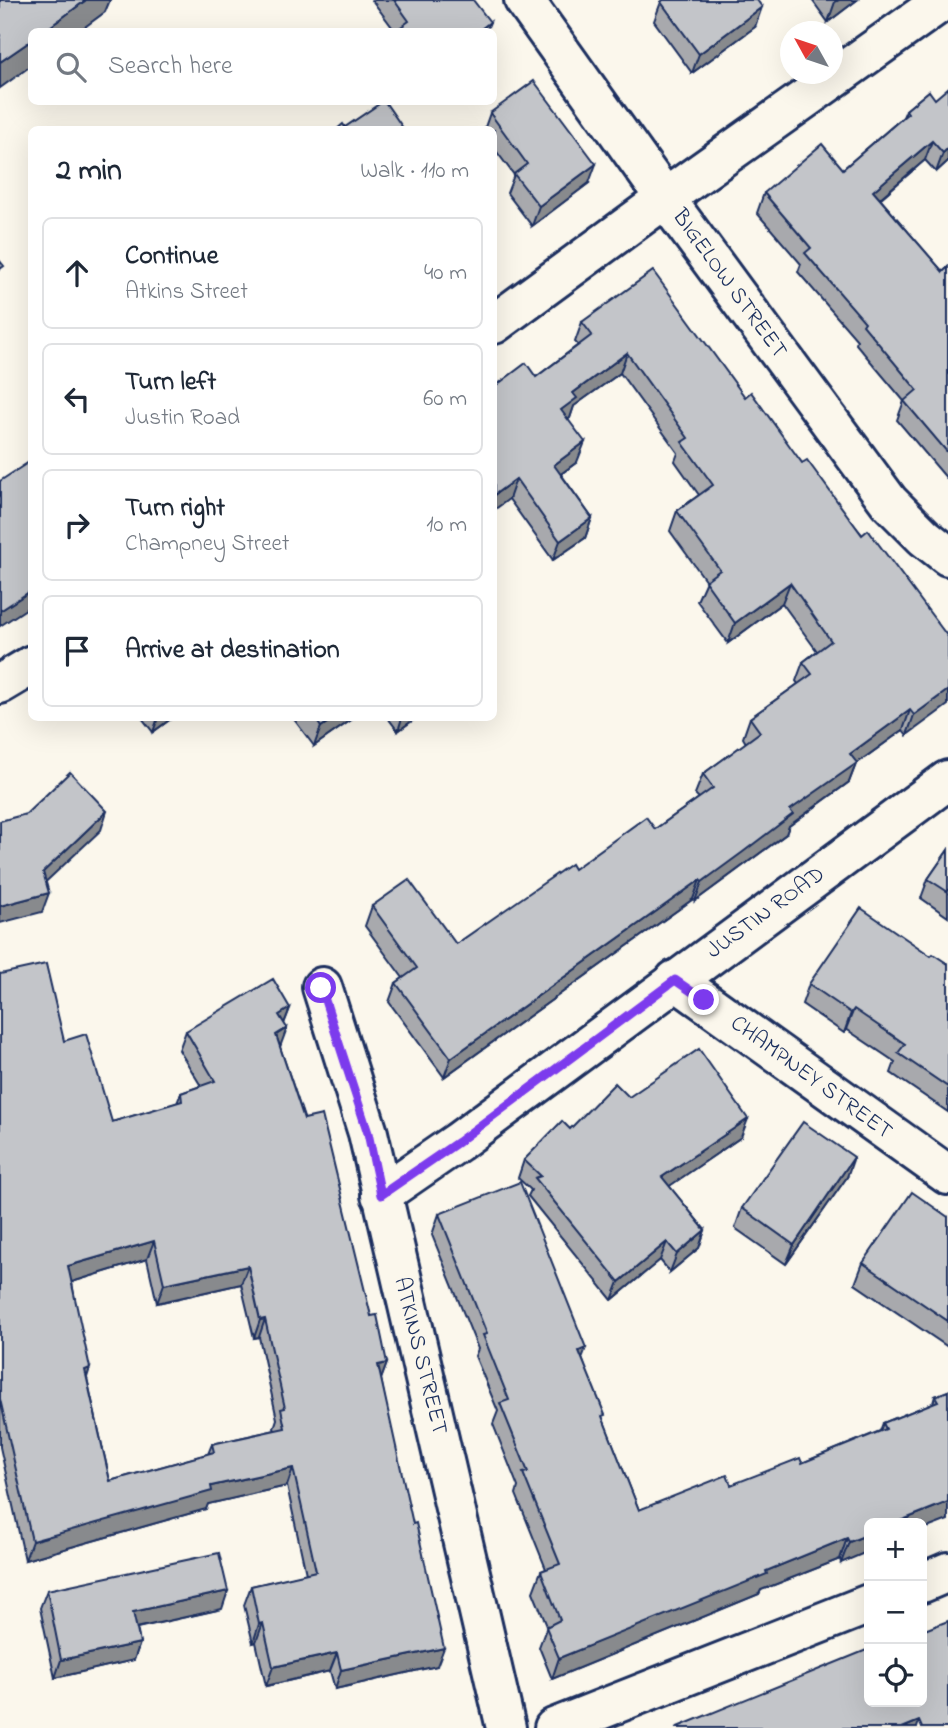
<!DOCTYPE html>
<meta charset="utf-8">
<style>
:root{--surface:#fff;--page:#f2f2f3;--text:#1f2937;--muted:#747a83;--line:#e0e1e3}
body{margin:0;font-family:"Indie Flower",sans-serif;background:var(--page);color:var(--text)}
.controls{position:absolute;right:21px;bottom:21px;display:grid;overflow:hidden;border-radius:10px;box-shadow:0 7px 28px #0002}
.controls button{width:63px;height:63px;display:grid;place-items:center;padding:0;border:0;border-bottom:2px solid var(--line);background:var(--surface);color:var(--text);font:35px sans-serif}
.compass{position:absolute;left:780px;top:21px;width:63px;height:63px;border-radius:50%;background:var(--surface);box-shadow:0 7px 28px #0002;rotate:310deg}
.stop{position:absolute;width:21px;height:21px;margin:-16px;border:5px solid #7c3aed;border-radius:50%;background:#fff}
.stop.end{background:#7c3aed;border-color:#fff;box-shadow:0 2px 7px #0008}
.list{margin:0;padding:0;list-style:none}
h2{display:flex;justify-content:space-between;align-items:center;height:91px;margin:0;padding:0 28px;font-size:30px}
h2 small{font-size:23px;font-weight:400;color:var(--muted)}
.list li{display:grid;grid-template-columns:46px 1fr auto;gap:21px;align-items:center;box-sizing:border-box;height:112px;margin:0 14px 14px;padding:0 14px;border:2px solid var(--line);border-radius:10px}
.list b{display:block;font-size:26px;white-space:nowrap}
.list p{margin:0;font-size:23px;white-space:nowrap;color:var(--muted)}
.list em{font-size:23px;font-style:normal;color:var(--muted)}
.icon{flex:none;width:38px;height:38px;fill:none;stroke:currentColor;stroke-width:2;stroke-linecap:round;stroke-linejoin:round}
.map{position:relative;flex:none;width:948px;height:1728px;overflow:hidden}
.search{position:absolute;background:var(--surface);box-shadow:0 7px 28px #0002;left:28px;top:28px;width:469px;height:77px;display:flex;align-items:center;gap:18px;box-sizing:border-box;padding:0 24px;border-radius:10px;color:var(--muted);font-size:26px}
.panel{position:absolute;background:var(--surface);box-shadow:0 7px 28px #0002;left:28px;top:126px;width:469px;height:595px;border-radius:10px}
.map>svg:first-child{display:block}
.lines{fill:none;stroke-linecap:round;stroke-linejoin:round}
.street-casing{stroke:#1b2f5e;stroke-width:44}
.street{stroke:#fbf7ec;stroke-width:38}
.wall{fill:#a8a9ad;stroke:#1b2f5e;stroke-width:2;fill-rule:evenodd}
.shaded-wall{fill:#888a8d;stroke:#1b2f5e;stroke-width:2}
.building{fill:#c3c5c9;stroke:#1b2f5e;stroke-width:2;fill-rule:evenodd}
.route{stroke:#7c3aed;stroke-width:9}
.labels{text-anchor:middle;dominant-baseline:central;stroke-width:6;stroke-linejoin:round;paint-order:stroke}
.street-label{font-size:23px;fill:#1b2f5e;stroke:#fbf7ec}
</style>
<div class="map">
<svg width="948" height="1728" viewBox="0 0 948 1728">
<rect width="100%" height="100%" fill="#fbf7ec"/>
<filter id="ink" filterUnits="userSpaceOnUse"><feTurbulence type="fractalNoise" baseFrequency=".0143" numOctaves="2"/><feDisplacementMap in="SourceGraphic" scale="14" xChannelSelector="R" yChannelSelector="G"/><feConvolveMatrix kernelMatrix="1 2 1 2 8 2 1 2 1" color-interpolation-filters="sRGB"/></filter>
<g filter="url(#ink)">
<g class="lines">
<!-- street casing -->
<g class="street-casing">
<g id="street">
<polyline points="524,0 665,198 889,502 924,537 948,556"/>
<polyline points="494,324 689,181 944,0"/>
<polyline points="0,684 32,665"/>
<polyline points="675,980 948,1175"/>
<polyline points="322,987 368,1133 506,1728"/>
<polyline points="381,1195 458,1142 948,780"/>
<polyline points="922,1583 948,1572"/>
<polyline points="554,1728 869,1604"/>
</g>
</g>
<!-- street -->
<use href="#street" class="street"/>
</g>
<!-- wall -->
<g class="wall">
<polygon points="372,0 473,0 395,31"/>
<polygon points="812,0 857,0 828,22"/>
<polygon points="661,2 755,27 692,73 654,21"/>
<polygon points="929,91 948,161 936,172 925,160 880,199 943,272 948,267 948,480 897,420 904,401 856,344 857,340 798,272 801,264 757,213 764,193 843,169 903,117 906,110"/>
<polygon points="490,113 589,183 532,226 507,193 514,175 494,148 494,130 484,130"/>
<polygon points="582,322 745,397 802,463 948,637 907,735 903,730 856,764 849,782 789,826 786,834 736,871 695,901 693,899 444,1077 389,1002 396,983 403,978 365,926 372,906 456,944 574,869 655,829 699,798 695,794 703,774 746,743 743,738 750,718 798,684 796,681 803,662 817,651 782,603 728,643 697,601 706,581 670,531 677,511 699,495 675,461 678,453 620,373 574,406 570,418 568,419 577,462 561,474 592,518 585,538 553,560 509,499 536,377 578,345 575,342"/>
<polygon points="142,718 172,718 153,732"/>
<polygon points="293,718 354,718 314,746"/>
<polygon points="388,718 416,718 398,731"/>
<polygon points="948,850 948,917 921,898 928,879"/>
<polygon points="931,956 948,964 948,1112 891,1073 895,1062 846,1029 844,1033 802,1004 809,984"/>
<path d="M 0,974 L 64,1041 L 112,1122 L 177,1103 L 181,1093 L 201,1086 L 179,1050 L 186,1031 L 290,1008 L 284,1024 L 280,1047 L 387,1363 L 381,1379 L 437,1666 L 335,1689 L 330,1671 L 266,1686 L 256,1642 L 253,1643 L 244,1605 L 251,1586 L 306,1574 L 287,1486 L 208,1504 L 206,1509 L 25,1560 L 0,1447 ZM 147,1259 L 157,1303 L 241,1284 L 254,1338 L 259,1337 L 277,1419 L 274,1428 L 275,1430 L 212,1444 L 208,1454 L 110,1481 L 87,1378 L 72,1282 Z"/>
<polygon points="629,1097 741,1137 669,1186 705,1230 699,1248 670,1272 660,1260 612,1300 528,1196 531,1190 518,1178 524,1160 570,1129"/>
<polygon points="847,1177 786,1264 735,1228 742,1208"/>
<polygon points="439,1214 582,1358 603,1419 639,1510 731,1485 802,1463 880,1431 883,1423 933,1403 935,1396 948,1391 841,1563 840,1559 761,1590 759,1594 552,1679 539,1647 547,1626 533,1592 541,1571 546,1569 516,1494 518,1487 493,1424 498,1411 475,1356 478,1349 432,1235"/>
<polygon points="948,1217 948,1347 855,1284 863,1263"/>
<polygon points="47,1590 222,1609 137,1628 140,1643 134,1660 55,1678 40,1608"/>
</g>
<!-- shaded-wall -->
<g class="shaded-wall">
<polygon points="86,0 110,0 105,12 78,32 43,32"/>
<polygon points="839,0 857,0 828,22 835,2"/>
<polygon points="762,7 755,27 692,73 699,54"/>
<polygon points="490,22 486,32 477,32"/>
<polygon points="32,40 32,65 0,88 0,62"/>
<polygon points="932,141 925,160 866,210 873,191"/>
<polygon points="948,148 948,161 936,172 943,153"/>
<polygon points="596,164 589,183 532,226 539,206"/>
<polygon points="627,353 620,373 574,406 570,418 554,430 561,410 573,393"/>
<polygon points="585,442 577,462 547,484 554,465"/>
<polygon points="516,479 509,499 494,510 494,495"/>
<polygon points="592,518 585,538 553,560 560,541"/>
<polygon points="790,583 782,603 728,643 735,623"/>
<polygon points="32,590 32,605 0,626 0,611"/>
<polygon points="948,690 948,705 907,735 914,715"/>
<polygon points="910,710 903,730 856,764 849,782 789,826 786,834 695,901 702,882 790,810 850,754"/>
<polygon points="158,718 172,718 153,732"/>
<polygon points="334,718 354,718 314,746 321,727"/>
<polygon points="402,718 416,718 398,731"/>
<polygon points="107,811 101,830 36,891 43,872"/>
<polygon points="700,880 693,899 444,1077 451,1058"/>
<polygon points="49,893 42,912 0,923 0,906"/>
<polygon points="290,1008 283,1026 279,1015"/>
<polygon points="854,1009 846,1029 844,1033 851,1013"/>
<polygon points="287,1028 280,1047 276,1035"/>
<polygon points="748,1119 741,1137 655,1196 662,1177"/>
<polygon points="854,1157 847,1177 786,1264 794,1245"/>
<polygon points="705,1230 699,1248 670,1272 677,1254"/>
<polygon points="154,1241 147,1259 62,1285 68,1266"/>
<polygon points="667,1242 660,1260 612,1300 619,1282"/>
<polygon points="248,1266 241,1284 157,1303 164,1284"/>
<polygon points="265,1319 259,1337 254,1338 260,1320"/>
<polygon points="586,1348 578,1369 579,1351"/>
<polygon points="387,1363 380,1382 378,1365"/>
<polygon points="90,1368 84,1387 85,1370"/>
<polygon points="293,1468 287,1486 208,1504 206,1509 25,1560 32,1541 211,1486"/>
<polygon points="948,1502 948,1520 922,1530 922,1523 895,1523"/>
<polygon points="869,1534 869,1551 841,1563 849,1542"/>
<polygon points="847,1538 840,1559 761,1590 759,1594 552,1679 559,1658 766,1571"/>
<polygon points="228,1591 222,1609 127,1630 133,1612"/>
<polygon points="263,1623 256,1642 253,1643 259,1624"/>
<polygon points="140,1643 134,1660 55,1678 61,1660"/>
<polygon points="444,1648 437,1666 335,1689 341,1670"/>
<polygon points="337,1653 330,1671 266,1686 273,1667"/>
<polygon points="919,1721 917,1728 902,1728"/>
</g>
<!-- building -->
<g class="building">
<polygon points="0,0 86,0 43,32 32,32 32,40 0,62"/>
<polygon points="394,0 473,0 490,22 477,32 394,32 409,21"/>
<polygon points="663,0 757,0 762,7 699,54 661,2"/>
<polygon points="534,81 596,164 539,206 514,174 527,164 490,113"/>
<polygon points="948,88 948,148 943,153 932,141 873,191 943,272 948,267 948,453 904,401 917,390 863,325 865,322 805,253 811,248 764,193 822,144 843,169 908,113 906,110 929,91 935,99"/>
<polygon points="382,102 385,102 403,128 400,130 336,130 343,124 345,127"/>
<polygon points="0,261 4,266 0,269"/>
<polygon points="653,271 745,397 751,392 802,463 807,460 862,535 868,530 948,637 948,690 914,715 910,710 850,754 857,763 790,810 793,814 743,852 702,882 700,880 451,1058 396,983 417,968 372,906 409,880 456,944 571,864 574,869 646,817 655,829 713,788 703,774 760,732 750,718 812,674 803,662 831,641 790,583 735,623 705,581 720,570 677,511 713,485 682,442 688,438 627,353 573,393 577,398 561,410 585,442 554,465 592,518 560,541 516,479 494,495 494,387 526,363 536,377 592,335 582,322"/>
<polygon points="32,460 32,590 0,611 0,481"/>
<polygon points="315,718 334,718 321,727"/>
<polygon points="70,772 107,811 43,872 49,893 0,906 0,821 26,814"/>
<polygon points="948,850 948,892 928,879"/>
<polygon points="861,908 931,956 933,954 948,964 948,1087 898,1053 905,1044 854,1009 851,1013 809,984"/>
<path d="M 46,964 L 64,1041 L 86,1034 L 112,1122 L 182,1101 L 181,1093 L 215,1081 L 186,1031 L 273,979 L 290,1008 L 279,1015 L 287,1028 L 276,1035 L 304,1119 L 322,1115 L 371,1316 L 377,1315 L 387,1363 L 378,1365 L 413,1524 L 416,1523 L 444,1648 L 341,1670 L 337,1653 L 273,1667 L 263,1623 L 259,1624 L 251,1586 L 316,1571 L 293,1468 L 211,1486 L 212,1491 L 32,1541 L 0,1399 L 0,974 ZM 154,1241 L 164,1284 L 248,1266 L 260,1320 L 265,1319 L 285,1408 L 281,1409 L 285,1428 L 212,1444 L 214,1452 L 110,1481 L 85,1370 L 90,1368 L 68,1266 Z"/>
<polygon points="699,1049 748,1119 662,1177 705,1230 677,1254 667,1242 619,1282 535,1178 541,1176 524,1160 562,1121 570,1129 615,1083 629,1097"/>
<polygon points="803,1122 854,1157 794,1245 742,1208"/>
<polygon points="520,1182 586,1348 579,1351 605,1415 602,1416 639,1510 727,1475 731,1485 800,1458 802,1463 886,1429 883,1423 938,1401 935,1396 948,1391 948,1502 895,1523 869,1523 869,1534 849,1542 847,1538 766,1571 767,1574 559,1658 546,1627 560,1620 541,1571 560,1564 523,1473 528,1472 500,1403 509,1400 483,1335 487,1334 439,1214"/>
<polygon points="912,1192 948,1217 948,1321 863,1263"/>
<polygon points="219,1553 228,1591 133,1612 140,1643 61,1660 47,1590"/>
<polygon points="948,1621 948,1728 922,1728 919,1721 902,1728 675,1728 869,1649 869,1702 922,1702 922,1631"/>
</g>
</g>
<g class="lines" filter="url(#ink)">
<!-- route -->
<polyline class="route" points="321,988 368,1133 381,1195 458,1142 675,980 704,1000"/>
</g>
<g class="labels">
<!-- street labels -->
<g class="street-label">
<text transform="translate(729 284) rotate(54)">BIGELOW STREET</text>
<text transform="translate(766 913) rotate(-36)">JUSTIN ROAD</text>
<text transform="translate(811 1078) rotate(36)">CHAMPNEY STREET</text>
<text transform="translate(420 1356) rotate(76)">ATKINS STREET</text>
</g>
</g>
</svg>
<div class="controls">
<button>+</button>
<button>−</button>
<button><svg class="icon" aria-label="locate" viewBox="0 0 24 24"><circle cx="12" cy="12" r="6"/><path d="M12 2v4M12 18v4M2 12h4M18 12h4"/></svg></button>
</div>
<svg class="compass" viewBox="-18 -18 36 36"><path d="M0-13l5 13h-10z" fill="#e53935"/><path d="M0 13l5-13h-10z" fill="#747a83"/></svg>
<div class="stop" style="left:321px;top:988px"></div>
<div class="stop end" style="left:704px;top:1000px"></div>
<div class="search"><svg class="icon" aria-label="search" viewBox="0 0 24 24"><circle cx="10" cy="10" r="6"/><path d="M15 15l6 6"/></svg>Search here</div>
<section class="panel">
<h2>2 min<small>Walk · 110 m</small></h2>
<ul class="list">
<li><svg class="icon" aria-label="ahead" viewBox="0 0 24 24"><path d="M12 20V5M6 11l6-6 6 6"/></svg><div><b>Continue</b><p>Atkins Street</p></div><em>40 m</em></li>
<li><svg class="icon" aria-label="left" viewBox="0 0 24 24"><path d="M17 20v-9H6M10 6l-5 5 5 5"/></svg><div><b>Turn left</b><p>Justin Road</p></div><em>60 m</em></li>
<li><svg class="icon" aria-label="right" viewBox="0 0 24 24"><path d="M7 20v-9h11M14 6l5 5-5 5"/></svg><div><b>Turn right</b><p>Champney Street</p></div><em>10 m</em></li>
<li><svg class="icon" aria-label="arrive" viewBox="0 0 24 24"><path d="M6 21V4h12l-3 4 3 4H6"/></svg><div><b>Arrive at destination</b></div></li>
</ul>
</section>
</div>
